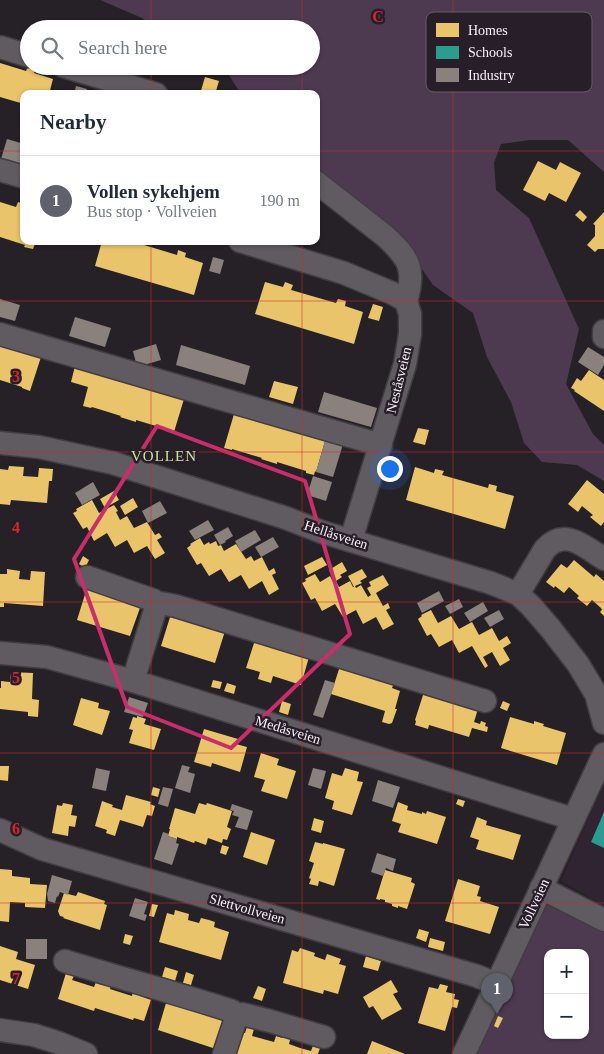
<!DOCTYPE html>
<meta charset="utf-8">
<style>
:root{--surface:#fff;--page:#f6f6f7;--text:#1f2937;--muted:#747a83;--line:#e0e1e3;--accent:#5f626d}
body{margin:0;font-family:"Times New Roman",serif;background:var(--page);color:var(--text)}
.controls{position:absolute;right:15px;bottom:15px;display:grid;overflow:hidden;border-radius:10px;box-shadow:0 1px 4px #0004}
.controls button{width:45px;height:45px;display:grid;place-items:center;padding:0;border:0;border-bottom:1px solid var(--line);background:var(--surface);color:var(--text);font:25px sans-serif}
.you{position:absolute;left:389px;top:468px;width:18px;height:18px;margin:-12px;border:4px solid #fff;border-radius:50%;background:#1a73e8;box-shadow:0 0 0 8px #1a73e833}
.badge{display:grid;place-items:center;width:32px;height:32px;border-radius:50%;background:var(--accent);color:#fff;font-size:16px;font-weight:700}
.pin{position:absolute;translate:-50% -41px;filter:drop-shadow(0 1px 2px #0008)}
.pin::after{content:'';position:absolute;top:26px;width:18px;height:15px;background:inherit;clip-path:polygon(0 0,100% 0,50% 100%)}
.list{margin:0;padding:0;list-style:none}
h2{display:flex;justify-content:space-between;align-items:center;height:65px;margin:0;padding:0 20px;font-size:21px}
h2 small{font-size:16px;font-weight:400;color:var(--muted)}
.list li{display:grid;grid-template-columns:32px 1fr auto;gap:15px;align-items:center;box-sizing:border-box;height:90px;padding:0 20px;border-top:1px solid var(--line)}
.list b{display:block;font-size:19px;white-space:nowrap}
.list p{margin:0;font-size:16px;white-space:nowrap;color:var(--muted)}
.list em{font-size:16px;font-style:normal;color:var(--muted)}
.icon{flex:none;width:28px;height:28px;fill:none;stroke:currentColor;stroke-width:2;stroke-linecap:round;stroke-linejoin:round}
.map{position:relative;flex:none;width:604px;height:1054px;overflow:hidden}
.search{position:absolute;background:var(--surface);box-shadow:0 1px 4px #0004;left:20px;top:20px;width:300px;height:55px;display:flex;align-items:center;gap:12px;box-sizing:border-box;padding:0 18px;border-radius:28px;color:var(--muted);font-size:19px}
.panel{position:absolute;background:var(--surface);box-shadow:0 1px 4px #0004;left:20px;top:90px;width:300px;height:155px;border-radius:10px}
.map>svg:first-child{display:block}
.built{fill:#302332}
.green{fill:#4d3a50;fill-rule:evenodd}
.homes{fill:#e9c46a}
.schools{fill:#2a9d8f}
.industry{fill:#8a817c}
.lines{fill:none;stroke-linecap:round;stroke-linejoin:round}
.minor-casing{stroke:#413d41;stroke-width:25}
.minor{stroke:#5f5b60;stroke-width:22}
.marked{fill:none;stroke:#c72e6b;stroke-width:4;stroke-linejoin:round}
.grid{fill:none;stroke:#d62828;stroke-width:1;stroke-opacity:0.55}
.labels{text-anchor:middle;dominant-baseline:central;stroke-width:5;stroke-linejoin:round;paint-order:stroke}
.street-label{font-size:14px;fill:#f8f1f9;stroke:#281e2a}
.neighbourhood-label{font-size:15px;letter-spacing:1px;fill:#cee398;stroke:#281e2a}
.key{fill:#281e2a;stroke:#665d68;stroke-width:1}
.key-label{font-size:14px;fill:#f8f1f9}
.grid-label{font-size:16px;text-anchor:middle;font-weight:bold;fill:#d62828;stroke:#281e2a;stroke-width:5;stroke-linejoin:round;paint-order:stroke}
</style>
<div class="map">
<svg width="604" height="1054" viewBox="0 0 604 1054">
<rect width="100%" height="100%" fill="#262127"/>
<!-- built -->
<polygon class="built" points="604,783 604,906 561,881"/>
<!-- green -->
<g class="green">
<polygon points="100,0 604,0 604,172 568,140 530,140 501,144 494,163 496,190 529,218 579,329 566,384 593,434 604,445 604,481 577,465 542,462 524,443 511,402 487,357 473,313 433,285 410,252 316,174 316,94 241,94 223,66 311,66 311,29 165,29 147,22 142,18"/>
<path d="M 557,904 L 604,927 L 604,1054 L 474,1054 L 539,911 L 547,905 ZM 548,953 L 585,953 L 585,1035 L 548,1035 Z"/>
</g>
<!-- homes -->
<g class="homes">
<polygon points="0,63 26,71 28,66 31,66 36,68 34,73 53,79 49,94 24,94 24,104 0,97"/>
<polygon points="205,77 219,81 215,94 200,94"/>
<polygon points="538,161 556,170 560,162 581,173 566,202 549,193 545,201 523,190"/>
<polygon points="0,202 16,207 18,202 24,204 24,241 36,241 33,249 24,247 25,245 0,237"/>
<polygon points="580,210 587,217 583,222 575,215"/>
<polygon points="604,212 604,249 598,249 595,252 587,245 595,236 595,225 593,224"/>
<polygon points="102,241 131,241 177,255 178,250 186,253 185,257 203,263 194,295 95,266"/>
<polygon points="265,282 283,287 285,282 293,285 291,290 336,303 338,299 346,301 345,306 363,312 354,344 255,314"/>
<polygon points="373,304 383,307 379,321 368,318"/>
<polygon points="0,345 41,357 30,391 22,388 22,387 0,380"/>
<polygon points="76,362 184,399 174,432 173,433 166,431 166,429 136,420 136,422 120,417 121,416 92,407 91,408 83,406 88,387 71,382"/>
<polygon points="589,370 604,380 604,411 574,391 575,390 571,388 577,378 581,381"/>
<polygon points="274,381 298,387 293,404 269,397"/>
<polygon points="234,414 253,420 254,415 261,417 260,422 298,433 299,428 306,430 305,435 325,441 316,472 315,471 314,475 306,473 306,471 277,462 277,464 261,459 262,458 232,449 232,450 224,448"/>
<polygon points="418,428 429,430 425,445 413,442"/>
<polygon points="9,466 24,467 23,476 38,477 39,468 53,469 52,481 49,481 47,503 11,500 10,505 0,504 0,469 8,470"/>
<polygon points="415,467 434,473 435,469 444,471 442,475 488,488 489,484 497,486 496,491 514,496 505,529 406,500"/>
<polygon points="587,480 604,494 604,522 601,526 590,517 593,515 582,506 578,512 568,504"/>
<polygon points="114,491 119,500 105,508 100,499"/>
<polygon points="133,498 138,507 125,515 120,506"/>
<polygon points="92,500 99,513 114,505 118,511 116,512 120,520 127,516 134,528 147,522 155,535 159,533 162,537 157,540 165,553 155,559 147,546 134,553 127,540 115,547 107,533 94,541 87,527 83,529 73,513 77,511 76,509"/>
<polygon points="200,538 204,545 209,542 210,544 216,541 218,546 221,545 224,551 236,544 246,559 251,556 254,561 262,557 269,571 274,568 276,573 272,575 279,589 269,595 262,581 249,589 241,575 229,582 221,569 209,576 201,563 197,565 187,548 191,545 190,544"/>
<polygon points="83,556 89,560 85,568 79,564"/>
<polygon points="322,557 327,565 308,575 304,566"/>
<polygon points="574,560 594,577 596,574 604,581 604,616 600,612 602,610 601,608 592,600 587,606 577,598 579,596 569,587 564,593 555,586 554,588 546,582 561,564 567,568"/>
<polygon points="342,562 347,571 340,575 342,577 336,581 339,587 350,581 353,587 354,587 348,576 362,569 367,577 360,581 362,583 355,586 356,588 361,585 368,597 371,595 367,588 371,586 369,582 383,575 389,585 376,593 383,606 388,603 390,608 386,610 394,624 383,630 376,617 363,624 356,610 343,617 335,604 322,611 315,598 311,600 302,583 306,581 305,579 315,574 320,582 330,576 333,582 334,580 329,570"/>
<polygon points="7,569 20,571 19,579 30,580 31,571 45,572 43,606 4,603 4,607 0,607 0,574 7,574"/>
<polygon points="87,588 141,605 130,636 77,620"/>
<polygon points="431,610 438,623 451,616 459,629 472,622 479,635 492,628 499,641 507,636 511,643 503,648 510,660 500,666 492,652 483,657 488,666 485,668 472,646 459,653 452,640 439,647 431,634 427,636 418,619 422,616 421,615"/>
<polygon points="171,614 225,631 215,663 161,646"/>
<polygon points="255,640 309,657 301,685 273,676 271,683 258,679 260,672 246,668"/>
<polygon points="340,666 394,683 392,688 400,691 395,709 397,709 392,723 389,724 382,722 385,711 331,694"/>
<polygon points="11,672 33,673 32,699 39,700 38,717 28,716 28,712 0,709 0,688 1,688 1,681 10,682"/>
<polygon points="213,680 222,682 220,689 211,687"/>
<polygon points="227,683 236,686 234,694 224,691"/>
<polygon points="424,692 478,709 474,722 480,724 481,721 486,723 485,726 488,727 487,732 472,728 469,737 429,725 428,729 415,725 416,721 415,720"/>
<polygon points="81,698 99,703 98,708 110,711 102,735 73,725"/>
<polygon points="282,701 291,704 288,715 279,712"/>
<polygon points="503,701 510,704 507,711 500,708"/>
<polygon points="137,716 146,719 144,724 161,729 154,750 129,743 133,730 129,729 133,717 137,718"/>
<polygon points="510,717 534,724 534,721 544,724 543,726 566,733 557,765 501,748"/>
<polygon points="204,729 238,739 236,744 247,747 240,772 212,763 211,767 194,762"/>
<polygon points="261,753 279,759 277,765 296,771 287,799 261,791 265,780 254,777"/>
<polygon points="0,766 9,766 8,781 0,780"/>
<polygon points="345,768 359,772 357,781 363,782 352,815 332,809 334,801 325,798 332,773 342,776"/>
<polygon points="153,787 160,789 158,797 151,795"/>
<polygon points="126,795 151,802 150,804 155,806 152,816 147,815 143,827 120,820 115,836 106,833 107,830 95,826 102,801 113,805 112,807 122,810"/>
<polygon points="458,799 465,801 463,807 456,804"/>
<polygon points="398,802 408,806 407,810 422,814 422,812 426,814 427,811 446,817 437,844 398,832 401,824 392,821"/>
<polygon points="63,803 73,805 71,815 77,816 75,827 69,826 68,836 52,833 57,805 62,806"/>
<polygon points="199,803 206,805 207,803 232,811 227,827 231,829 227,840 223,839 222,843 208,838 206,845 195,841 194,843 177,837 177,839 168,836 170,829 169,829 175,808 195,814"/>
<polygon points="477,817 487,821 486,825 521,835 513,860 476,849 479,840 470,837"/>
<polygon points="314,818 324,821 321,833 311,830"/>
<polygon points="251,832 275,840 267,865 243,857"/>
<polygon points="315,842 323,844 323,843 345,849 334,886 319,881 318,886 309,884 311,879 309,878 314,863 309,861"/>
<polygon points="222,845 229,847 226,855 220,853"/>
<polygon points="0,869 12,870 12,876 30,878 30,884 47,885 45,908 25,907 25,903 10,902 9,922 0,921"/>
<polygon points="385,870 412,878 411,882 415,884 407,909 398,906 398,908 392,906 392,904 385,902 385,900 380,899 380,900 376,899"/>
<polygon points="458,879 480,886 477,896 481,897 480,901 499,907 490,934 445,921"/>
<polygon points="78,892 105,901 104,904 107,905 100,930 63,918 64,917 60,916 58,911 64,893 76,896"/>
<polygon points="152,904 158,905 154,917 149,916"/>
<polygon points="175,910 189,914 188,920 199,923 201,918 209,920 215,922 214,927 229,932 221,960 159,942 167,913 174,915"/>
<polygon points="419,929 429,932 426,942 416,938"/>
<polygon points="125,934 133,936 130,945 123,943"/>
<polygon points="430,938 445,942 443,951 428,947"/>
<polygon points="0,946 18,952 16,959 35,965 28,989 0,980"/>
<polygon points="300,948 315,953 314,956 325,960 327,954 341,959 339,964 346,966 338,994 324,990 323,994 283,983 292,950 298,952"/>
<polygon points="366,956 381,961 378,971 363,967"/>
<polygon points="165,967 178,971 175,981 162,977"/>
<polygon points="186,972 194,975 191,985 183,983"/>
<polygon points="66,973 74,976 72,980 94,987 96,982 102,985 104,979 112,981 110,989 132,996 133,991 141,993 140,996 151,1000 144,1021 134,1018 133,1020 95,1008 94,1011 58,999"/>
<polygon points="391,980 398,992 393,994 402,1009 382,1020 373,1006 369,1008 363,997"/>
<polygon points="440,984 448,986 446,992 455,994 454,999 459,1000 457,1008 452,1007 445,1031 418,1023 429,987 438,989"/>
<polygon points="258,986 266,989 262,1001 253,998"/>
<polygon points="174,1001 189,1005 188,1009 199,1013 200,1009 215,1013 214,1017 225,1021 216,1049 158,1030 166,1003 173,1005"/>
<polygon points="498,1016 503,1018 498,1028 494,1026"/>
<polygon points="247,1027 254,1029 252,1036 274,1042 276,1036 282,1038 283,1034 291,1036 289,1044 300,1048 311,1051 314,1043 321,1045 318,1054 237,1054 243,1033 245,1033"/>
<polygon points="372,1041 405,1054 367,1054"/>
</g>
<!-- schools -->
<polygon class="schools" points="604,812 604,848 591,842"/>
<!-- industry -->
<g class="industry">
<polygon points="76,86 87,89 85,94 74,94"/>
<polygon points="7,139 24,144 24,166 1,159"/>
<polygon points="213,257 224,260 220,274 209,271"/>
<polygon points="0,299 20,305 15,321 0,317"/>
<polygon points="75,317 111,328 105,347 69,336"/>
<polygon points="156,344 161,360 137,367 133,351"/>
<polygon points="181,345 250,366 245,385 176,365"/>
<polygon points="588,347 604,357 604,365 598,375 578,362"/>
<polygon points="324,392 377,408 371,427 318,412"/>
<polygon points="325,436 344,441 333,477 316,472 325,441 323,440"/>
<polygon points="313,476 332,482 326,501 307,495"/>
<polygon points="93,482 100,495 82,505 75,493"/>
<polygon points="160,501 167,513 148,523 142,511"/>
<polygon points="208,520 214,530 195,540 189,531"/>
<polygon points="228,527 233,536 225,541 226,542 220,545 214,535"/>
<polygon points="255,530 261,540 241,552 235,541"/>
<polygon points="273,537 279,547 261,557 255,547"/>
<polygon points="439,591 444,601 422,613 417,603"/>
<polygon points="459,599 463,607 450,614 445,606"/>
<polygon points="483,602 488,611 470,622 464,613"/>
<polygon points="499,610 504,619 490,627 484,618"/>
<polygon points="325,680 335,683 323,718 313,715"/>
<polygon points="129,697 148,703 143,717 124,712"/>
<polygon points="182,765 190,767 188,772 195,774 190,793 175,788"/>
<polygon points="96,768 110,771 106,791 92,788"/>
<polygon points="313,768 326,771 321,789 308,785"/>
<polygon points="378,780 400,787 393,808 372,801"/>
<polygon points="163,787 173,789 168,807 158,804"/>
<polygon points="232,804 253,811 247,830 235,827 239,817 232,815 234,811 230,810"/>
<polygon points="163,832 169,834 168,836 177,839 176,843 179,844 172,865 154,859"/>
<polygon points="377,853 396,859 393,871 386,868 383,876 371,872"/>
<polygon points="52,875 72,881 68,895 60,892 58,897 57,896 55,903 48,901 47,894"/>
<polygon points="135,898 148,902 144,914 147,915 145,921 129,916"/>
<rect x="26" y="939" width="21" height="20"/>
</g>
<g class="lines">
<!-- minor casing -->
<g class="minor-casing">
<g id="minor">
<polyline points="0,47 29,56"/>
<polyline points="63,66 156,94"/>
<polyline points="0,170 24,177"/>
<path d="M 316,182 L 385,236 C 409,258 416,269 406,301"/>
<polyline points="240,241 344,273 392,293 406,301 410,314 410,334 405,364 351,540"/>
<polyline points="604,331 604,337"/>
<polyline points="0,334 215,397 381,445"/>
<polyline points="0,443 39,447 113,463 286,518 322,532 491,583 518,594 531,606 550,628 578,664 596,694 604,723"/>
<polyline points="87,577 153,600 156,607 133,681"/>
<path d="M 518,594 L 545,549 C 565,527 585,547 604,559"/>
<polyline points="156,607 160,603 176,606 485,701"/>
<polyline points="0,653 47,657 133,681 573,819"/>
<polyline points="0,830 42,849 477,976 496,984"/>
<polyline points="541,888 604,920"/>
<path d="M 65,961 C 120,978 176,993 232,1011 L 236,1018 L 224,1054"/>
<polyline points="236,1018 242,1014 270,1021 324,1037"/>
<polyline points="0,1030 34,1035 59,1043 86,1054"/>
<polyline points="464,1054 604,754"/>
</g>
</g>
<!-- minor -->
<use href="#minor" class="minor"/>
</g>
<!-- marked area -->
<path class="marked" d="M 157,426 L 305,481 L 350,634 L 231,748 L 127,707 L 74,559 Z"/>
<!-- grid -->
<path class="grid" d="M 151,0 L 151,29M 302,0 L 302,29M 453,0 L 453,1054M 151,66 L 151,94M 302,66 L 302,94M 0,151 L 24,151M 316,151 L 604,151M 151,241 L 151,1054M 302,241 L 302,1054M 0,301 L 604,301M 0,452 L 604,452M 0,602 L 604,602M 0,753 L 604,753M 0,903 L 604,903"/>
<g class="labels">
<!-- street labels -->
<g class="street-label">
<text transform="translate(399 380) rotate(-76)">Neståsveien</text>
<text transform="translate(336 535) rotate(18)">Hellåsveien</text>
<text transform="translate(288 730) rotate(17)">Medåsveien</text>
<text transform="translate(534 904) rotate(-65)">Vollveien</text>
<text transform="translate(247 909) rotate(16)">Slettvollveien</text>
</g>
<!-- neighbourhood labels -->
<g class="neighbourhood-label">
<text x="164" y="456">VOLLEN</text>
</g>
</g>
<!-- legend -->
<rect x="426" y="12" width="166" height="80" rx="8" class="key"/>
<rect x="436" y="23" width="23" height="14" fill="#e9c46a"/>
<rect x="436" y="46" width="23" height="13" fill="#2a9d8f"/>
<rect x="436" y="68" width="23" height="14" fill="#8a817c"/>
<g class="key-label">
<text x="468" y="35">Homes</text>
<text x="468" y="57">Schools</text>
<text x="468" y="80">Industry</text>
</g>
<g class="grid-label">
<text x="378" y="22">C</text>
<text x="16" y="382">3</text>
<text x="16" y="533">4</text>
<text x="16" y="683">5</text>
<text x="16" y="834">6</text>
<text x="16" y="984">7</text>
</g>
</svg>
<div class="controls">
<button>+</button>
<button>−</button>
</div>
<div class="you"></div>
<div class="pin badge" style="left:497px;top:1014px">1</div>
<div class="search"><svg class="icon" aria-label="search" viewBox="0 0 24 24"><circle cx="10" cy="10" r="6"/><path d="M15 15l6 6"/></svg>Search here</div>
<section class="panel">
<h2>Nearby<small></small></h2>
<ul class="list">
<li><span class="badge">1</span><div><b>Vollen sykehjem</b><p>Bus stop · Vollveien</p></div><em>190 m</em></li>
</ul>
</section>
</div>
